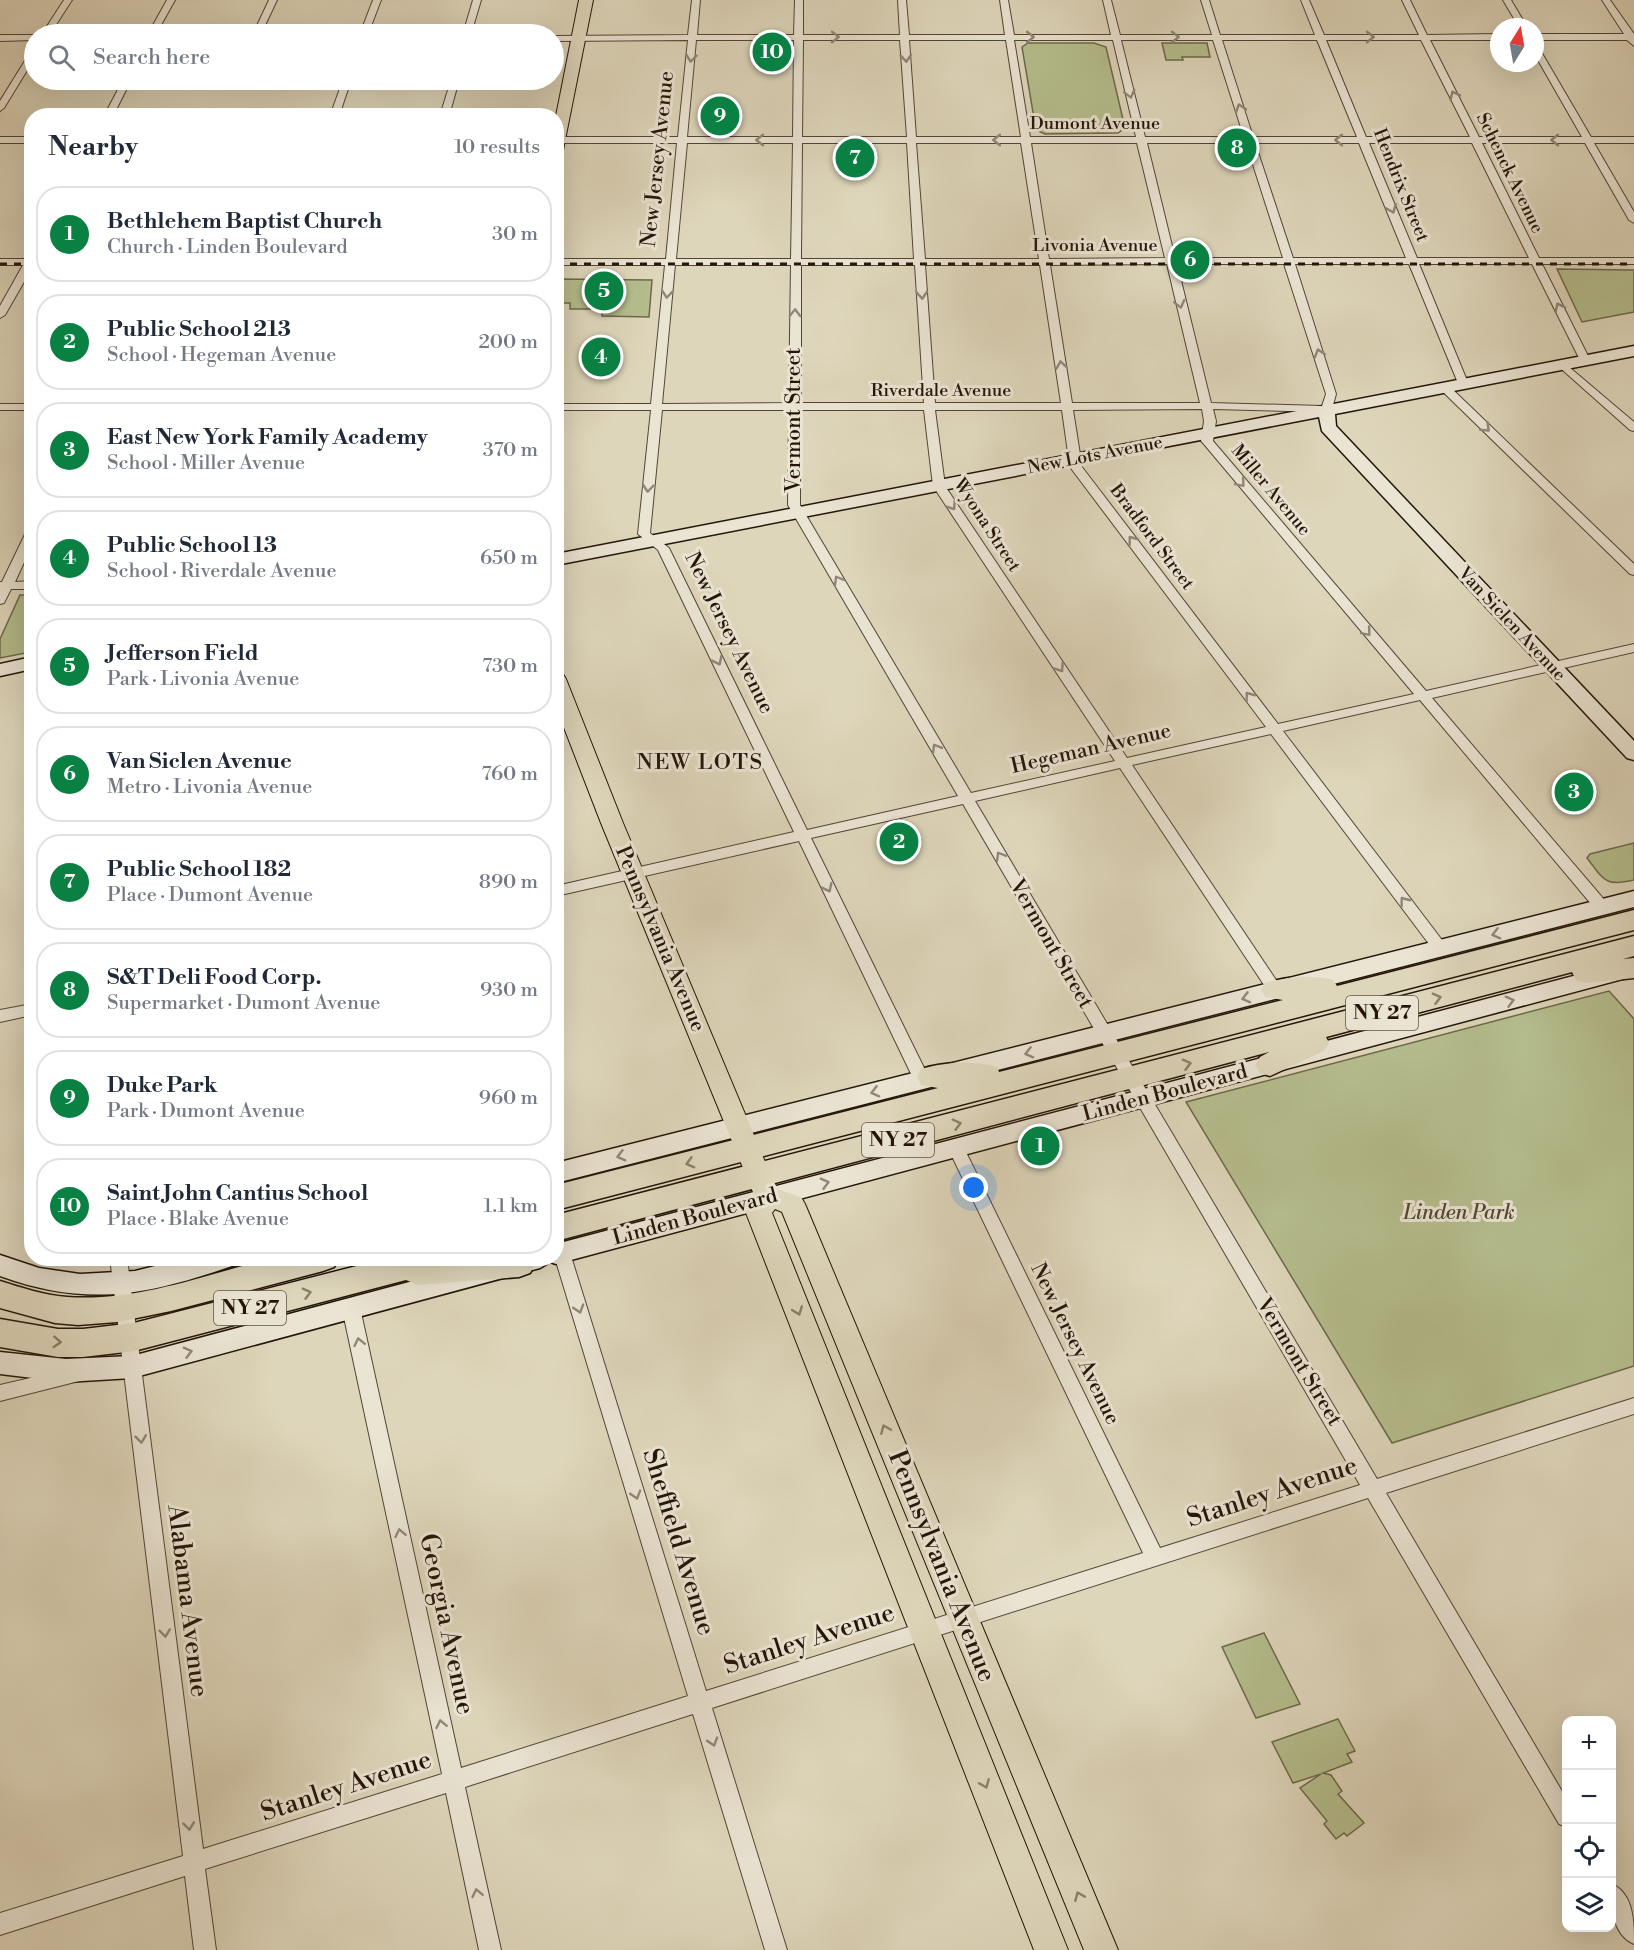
<!DOCTYPE html>
<meta charset="utf-8">
<style>
:root{--surface:#fff;--page:#f6f6f7;--text:#1f2937;--muted:#747a83;--line:#e0e1e3;--accent:#0b8043}
body{margin:0;font-family:"Libre Bodoni",serif;background:var(--page);color:var(--text)}
.controls{position:absolute;right:18px;bottom:18px;display:grid;overflow:hidden;border-radius:12px;box-shadow:0 6px 24px #0002}
.controls button{width:54px;height:54px;display:grid;place-items:center;padding:0;border:0;border-bottom:2px solid var(--line);background:var(--surface);color:var(--text);font:30px sans-serif}
.compass{position:absolute;left:1490px;top:18px;width:54px;height:54px;border-radius:50%;background:var(--surface);box-shadow:0 6px 24px #0002;rotate:11deg}
.you{position:absolute;left:974px;top:1188px;width:21px;height:21px;margin:-15px;border:4px solid #fff;border-radius:50%;background:#1a73e8;box-shadow:0 0 0 9px #1a73e833}
.badge{display:grid;place-items:center;width:39px;height:39px;border-radius:50%;background:var(--accent);color:#fff;font-size:20px;font-weight:700}
.pin{position:absolute;translate:-50% -50%;border:3px solid #fff;box-shadow:0 2px 6px #0006}
.list{margin:0;padding:0;list-style:none}
h2{display:flex;justify-content:space-between;align-items:center;height:78px;margin:0;padding:0 24px;font-size:26px}
h2 small{font-size:20px;font-weight:400;color:var(--muted)}
.list li{display:grid;grid-template-columns:39px 1fr auto;gap:18px;align-items:center;box-sizing:border-box;height:96px;margin:0 12px 12px;padding:0 12px;border:2px solid var(--line);border-radius:24px}
.list b{display:block;font-size:22px;white-space:nowrap}
.list p{margin:0;font-size:20px;white-space:nowrap;color:var(--muted)}
.list em{font-size:20px;font-style:normal;color:var(--muted)}
.icon{flex:none;width:33px;height:33px;fill:none;stroke:currentColor;stroke-width:2;stroke-linecap:round;stroke-linejoin:round}
.map{position:relative;flex:none;width:1634px;height:1950px;overflow:hidden}
.search{position:absolute;background:var(--surface);box-shadow:0 6px 24px #0002;left:24px;top:24px;width:540px;height:66px;display:flex;align-items:center;gap:15px;box-sizing:border-box;padding:0 21px;border-radius:33px;color:var(--muted);font-size:22px}
.panel{position:absolute;background:var(--surface);box-shadow:0 6px 24px #0002;left:24px;top:108px;width:540px;height:1158px;border-radius:24px}
.map>svg:first-child{display:block}
.green{fill:#b5bd8d;stroke:#6c694a;stroke-width:1.5}
.lines{fill:none;stroke-linecap:round;stroke-linejoin:round}
.street-casing{stroke:#524535;stroke-width:2}
.secondary-casing{stroke:#241508;stroke-width:3}
.primary-casing{stroke:#241508;stroke-width:2}
.highway-casing{stroke:#241508;stroke-width:3}
.street{fill:#eae4d3;fill-rule:evenodd}
.secondary{fill:#eae4d3;fill-rule:evenodd}
.primary{fill:#ded6bb;fill-rule:evenodd}
.highway{fill:#ded6bb;fill-rule:evenodd}
.rail{stroke:#241508;stroke-width:3;stroke-dasharray:7 7;stroke-linecap:butt}
.oneway{stroke:#918778}
.oneway2{stroke:#8a7f6a}
.labels{text-anchor:middle;dominant-baseline:central;stroke-width:6;stroke-linejoin:round;paint-order:stroke}
.far-street-label{font-size:18px;fill:#241508;stroke:#eae4d3}
.shield{fill:#eae4d3;stroke:#5f5345;stroke-width:1.5}
.shield-label{font-size:20px;font-weight:bold;fill:#241508}
.street-label{font-size:21px;fill:#241508;stroke:#eae4d3}
.park-label{font-size:21px;font-style:italic;fill:#504730;stroke:#eae4d3}
.neighbourhood-label{font-size:22px;letter-spacing:1.5px;fill:#241508;stroke:#eae4d3}
.near-street-label{font-size:26px;fill:#241508;stroke:#eae4d3}
</style>
<div class="map">
<svg width="1634" height="1950" viewBox="0 0 1634 1950">
<rect width="100%" height="100%" fill="#ded6bb"/>
<filter id="stains"><feTurbulence type="fractalNoise" baseFrequency=".00333" numOctaves="4"/><feColorMatrix values="0 0 0 0 .2 0 0 0 0 .09 0 0 0 0 .02 0 0 0 .5 -.17"/></filter>
<radialGradient id="worn" r=".72"><stop offset=".6" stop-color="#630" stop-opacity="0"/><stop offset="1" stop-color="#630" stop-opacity=".3"/></radialGradient>
<!-- green -->
<g class="green">
<polygon points="1028,43 1094,43 1106,47 1125,128 1118,133 1045,134 1036,130 1022,47"/>
<polygon points="1162,43 1207,43 1210,57 1182,57 1183,60 1166,60"/>
<polygon points="1557,269 1634,270 1634,312 1582,322"/>
<polygon points="557,279 652,280 649,317 602,316 602,309 570,309 570,303 557,303"/>
<polygon points="20,595 31,595 31,652 0,658 0,639"/>
<path d="M 1634,843 L 1634,880 C 1605,887 1604,880 1587,858 L 1590,854 Z"/>
<polygon points="1609,991 1634,1019 1634,1366 1392,1443 1186,1102"/>
<polygon points="1264,1633 1300,1704 1256,1718 1222,1647"/>
<polygon points="1338,1719 1355,1751 1347,1754 1352,1762 1323,1773 1331,1775 1342,1791 1338,1794 1364,1823 1347,1836 1344,1833 1336,1839 1324,1824 1327,1821 1300,1788 1321,1774 1293,1783 1272,1742"/>
</g>
<g class="lines">
<!-- street casing -->
<g class="street-casing">
<g id="street">
<polygon points="64,0 72,0 50,34 42,34"/>
<polygon points="167,0 175,0 156,34 148,34"/>
<polygon points="269,0 277,0 261,34 253,34"/>
<polygon points="373,0 381,0 368,34 360,34"/>
<polygon points="473,0 481,0 471,34 463,34"/>
<path d="M 692,0 L 700,0 L 697,35 L 794,35 L 795,0 L 803,0 L 803,35 L 900,35 L 898,0 L 906,0 L 909,35 L 1005,35 L 1000,0 L 1008,0 L 1014,35 L 1111,35 L 1103,0 L 1111,0 L 1120,35 L 1212,35 L 1201,0 L 1209,0 L 1220,35 L 1315,35 L 1301,0 L 1309,0 L 1324,35 L 1419,35 L 1402,0 L 1410,0 L 1427,35 L 1499,34 L 1499,40 L 1430,40 L 1479,137 L 1582,137 L 1535,55 L 1535,45 L 1539,48 L 1591,137 L 1634,137 L 1634,143 L 1594,143 L 1634,212 L 1634,223 L 1629,220 L 1585,143 L 1482,143 L 1539,258 L 1634,258 L 1634,264 L 1542,264 L 1590,360 L 1589,362 L 1585,363 L 1580,360 L 1532,264 L 1419,264 L 1468,383 L 1463,386 L 1458,383 L 1409,264 L 1295,264 L 1336,394 L 1332,409 L 1326,412 L 1213,409 L 1216,421 L 1213,441 L 1426,691 L 1634,644 L 1634,652 L 1432,698 L 1607,903 L 1609,907 L 1607,911 L 1597,911 L 1420,700 L 1283,731 L 1445,944 L 1447,948 L 1440,953 L 1435,952 L 1271,734 L 1132,765 L 1280,986 L 1283,990 L 1280,994 L 1270,994 L 1120,768 L 975,801 L 1377,1479 L 1634,1398 L 1634,1414 L 1386,1493 L 1566,1798 L 1566,1827 L 1559,1824 L 1368,1498 L 712,1708 L 787,1950 L 765,1950 L 693,1714 L 465,1787 L 501,1950 L 479,1950 L 446,1793 L 205,1869 L 216,1950 L 194,1950 L 185,1876 L 0,1935 L 0,1913 L 183,1856 L 110,1258 L 127,1258 L 203,1849 L 442,1774 L 342,1308 L 345,1303 L 351,1301 L 357,1303 L 360,1308 L 461,1768 L 688,1696 L 555,1258 L 556,1248 L 562,1246 L 568,1248 L 570,1253 L 706,1691 L 1143,1553 L 948,1148 L 950,1144 L 956,1142 L 962,1144 L 964,1148 L 1160,1548 L 1360,1485 L 963,804 L 811,838 L 930,1080 L 928,1084 L 916,1084 L 914,1080 L 799,841 L 556,896 L 556,886 L 794,832 L 658,550 L 638,534 L 651,410 L 556,410 L 556,404 L 651,404 L 665,265 L 556,265 L 556,259 L 666,259 L 677,143 L 556,143 L 556,137 L 678,137 L 688,40 L 554,41 L 554,36 L 688,35 ZM 696,40 L 794,40 L 793,137 L 687,137 ZM 803,40 L 900,40 L 907,137 L 802,137 ZM 909,40 L 1006,40 L 1021,137 L 916,137 ZM 1014,40 L 1113,40 L 1136,137 L 1030,137 ZM 1121,40 L 1213,40 L 1244,137 L 1145,137 ZM 1222,40 L 1317,40 L 1357,137 L 1253,137 ZM 1326,40 L 1421,40 L 1470,137 L 1366,137 ZM 687,143 L 793,143 L 791,259 L 676,259 ZM 802,143 L 907,143 L 914,259 L 801,259 ZM 916,143 L 1021,143 L 1039,259 L 925,259 ZM 1031,143 L 1137,143 L 1165,258 L 1049,259 ZM 1147,143 L 1246,143 L 1283,258 L 1175,258 ZM 1255,143 L 1359,143 L 1406,258 L 1293,258 ZM 1369,143 L 1472,143 L 1529,258 L 1417,258 ZM 1167,264 L 1200,403 L 1072,403 L 1050,265 ZM 1177,264 L 1284,264 L 1326,394 L 1322,406 L 1211,403 ZM 675,265 L 791,265 L 789,403 L 662,404 ZM 801,265 L 915,265 L 924,403 L 801,403 ZM 925,265 L 1040,265 L 1061,403 L 935,403 ZM 1202,409 L 1204,421 L 1201,441 L 1203,443 L 1414,694 L 1278,724 L 1082,467 L 1073,410 ZM 662,410 L 789,410 L 788,505 L 958,796 L 807,830 L 669,548 L 650,533 ZM 800,410 L 924,410 L 933,486 L 1115,761 L 971,793 L 800,505 ZM 935,410 L 1062,410 L 1070,467 L 1266,727 L 1127,758 L 945,486 Z"/>
<polygon points="1503,0 1511,0 1527,27 1519,27"/>
<polygon points="1602,0 1610,0 1634,34 1634,46 1627,40 1535,40 1535,34 1624,34"/>
<polygon points="0,35 34,35 34,40 0,41"/>
<polygon points="31,51 34,51 34,59 4,108 0,111 0,101"/>
<polygon points="123,80 131,80 113,116 104,116"/>
<polygon points="343,80 351,80 339,116 330,116"/>
<polygon points="451,80 459,80 449,116 440,116"/>
<rect x="0" y="137" width="32" height="6"/>
<polygon points="32,255 32,268 5,315 0,318 0,306 23,265 0,265 0,259 26,259"/>
<polygon points="1562,361 1634,422 1634,431 1630,430 1558,366 1557,364"/>
<polygon points="1444,384 1448,385 1634,564 1634,575 1630,574 1440,389 1439,387"/>
<rect x="0" y="404" width="32" height="6"/>
<polygon points="28,528 32,528 32,545 15,582 32,581 32,589 11,589 4,603 0,604 0,582 2,582"/>
<polygon points="32,1004 32,1015 0,1022 0,1010"/>
<polygon points="73,1368 79,1371 82,1376 79,1381 0,1401 0,1385"/>
<path d="M 1612,1884 C 1634,1894 1634,1923 1634,1944 C 1612,1935 1610,1904 1612,1884 Z"/>
</g>
</g>
<!-- secondary casing -->
<g class="secondary-casing">
<g id="secondary">
<polygon points="1634,346 1634,356 1335,414 1336,426 1634,741 1634,760 1627,758 1322,431 1319,417 556,565 556,554"/>
<polygon points="32,657 32,669 0,676 0,664"/>
<polygon points="1634,891 1634,907 556,1183 556,1163"/>
<polygon points="1634,960 1634,976 556,1264 550,1262 540,1268 132,1378 66,1382 0,1374 0,1352 66,1359 132,1356 499,1258 556,1258 556,1244"/>
<path d="M 0,1255 L 39,1268 L 80,1274 L 135,1271 L 187,1258 L 238,1258 L 235,1265 C 148,1295 88,1308 0,1276 Z"/>
</g>
</g>
<!-- primary casing -->
<g class="primary-casing">
<g id="primary">
<polygon points="579,0 593,0 563,150 556,154 556,116"/>
<polygon points="556,673 563,674 566,679 623,823 771,1176 777,1189 801,1197 805,1204 1118,1950 1084,1950 782,1212 775,1209 772,1213 1068,1950 1034,1950 746,1213 755,1197 601,823 556,707"/>
</g>
</g>
<!-- highway casing -->
<g class="highway-casing">
<g id="highway">
<path d="M 1634,910 L 1634,930 L 556,1210 L 556,1185 L 938,1088 L 921,1085 L 917,1077 L 921,1069 C 943,1062 975,1060 997,1067 L 999,1072 L 1283,1000 L 1265,997 L 1261,990 L 1265,983 C 1285,977 1313,974 1333,980 L 1337,986 Z"/>
<polygon points="1634,936 1634,956 1623,959 1634,958 1634,978 1586,983 1576,980 1572,972 1326,1037 1329,1043 1324,1051 1270,1076 1260,1073 1255,1065 1260,1057 1269,1052 556,1241 556,1215"/>
<path d="M 271,1258 L 339,1258 L 334,1267 L 323,1271 L 171,1311 L 117,1322 L 78,1325 L 55,1323 L 0,1308 L 0,1281 C 22,1288 44,1295 67,1297 C 135,1302 206,1275 271,1258 Z"/>
<polygon points="388,1258 532,1258 535,1264 530,1273 519,1277 418,1285 406,1280 134,1351 83,1357 58,1357 0,1347 0,1319 58,1329 83,1329 134,1323"/>
</g>
</g>
<!-- street -->
<use href="#street" class="street"/>
<!-- secondary -->
<use href="#secondary" class="secondary"/>
<!-- primary -->
<use href="#primary" class="primary"/>
<!-- highway -->
<use href="#highway" class="highway"/>
<!-- rail -->
<g class="rail">
<polyline points="0,264 32,264"/>
<polyline points="556,264 1634,264"/>
</g>
</g>
<!-- one-way arrows -->
<defs><path id="oneway-chevron" d="M-2-3.5L2.5 0L-2 3.5" fill="none" stroke-width="1.6" stroke-linecap="round" stroke-linejoin="round" transform="scale(1.5)"/></defs>
<g class="oneway">
<use href="#oneway-chevron" transform="translate(835 37)"/>
<use href="#oneway-chevron" transform="translate(1030 37)"/>
<use href="#oneway-chevron" transform="translate(1175 37)"/>
<use href="#oneway-chevron" transform="translate(1370 37)"/>
<use href="#oneway-chevron" transform="translate(691 58) rotate(96)"/>
<use href="#oneway-chevron" transform="translate(906 58) rotate(86)"/>
<use href="#oneway-chevron" transform="translate(1130 94) rotate(76)"/>
<use href="#oneway-chevron" transform="translate(1454 95) rotate(-116)"/>
<use href="#oneway-chevron" transform="translate(1240 108) rotate(-108)"/>
<use href="#oneway-chevron" transform="translate(760 140) rotate(-180)"/>
<use href="#oneway-chevron" transform="translate(997 140) rotate(180)"/>
<use href="#oneway-chevron" transform="translate(1339 140) rotate(180)"/>
<use href="#oneway-chevron" transform="translate(1555 140) rotate(-180)"/>
<use href="#oneway-chevron" transform="translate(1392 209) rotate(68)"/>
<use href="#oneway-chevron" transform="translate(667 294) rotate(96)"/>
<use href="#oneway-chevron" transform="translate(922 295) rotate(86)"/>
<use href="#oneway-chevron" transform="translate(1180 304) rotate(76)"/>
<use href="#oneway-chevron" transform="translate(1559 307) rotate(-116)"/>
<use href="#oneway-chevron" transform="translate(795 313) rotate(-89)"/>
<use href="#oneway-chevron" transform="translate(1319 353) rotate(-107)"/>
<use href="#oneway-chevron" transform="translate(1061 365) rotate(-99)"/>
<use href="#oneway-chevron" transform="translate(1486 428) rotate(44)"/>
<use href="#oneway-chevron" transform="translate(1241 483) rotate(50)"/>
<use href="#oneway-chevron" transform="translate(648 488) rotate(95)"/>
<use href="#oneway-chevron" transform="translate(952 506) rotate(56)"/>
<use href="#oneway-chevron" transform="translate(1132 540) rotate(-127)"/>
<use href="#oneway-chevron" transform="translate(838 580) rotate(-120)"/>
<use href="#oneway-chevron" transform="translate(1367 632) rotate(50)"/>
<use href="#oneway-chevron" transform="translate(718 661) rotate(64)"/>
<use href="#oneway-chevron" transform="translate(1060 668) rotate(56)"/>
<use href="#oneway-chevron" transform="translate(1249 696) rotate(-127)"/>
<use href="#oneway-chevron" transform="translate(936 748) rotate(-120)"/>
<use href="#oneway-chevron" transform="translate(1000 856) rotate(-120)"/>
<use href="#oneway-chevron" transform="translate(828 888) rotate(64)"/>
<use href="#oneway-chevron" transform="translate(1404 901) rotate(-127)"/>
<use href="#oneway-chevron" transform="translate(1496 934) rotate(166)"/>
<use href="#oneway-chevron" transform="translate(1246 998) rotate(166)"/>
<use href="#oneway-chevron" transform="translate(1510 1001) rotate(-15)"/>
<use href="#oneway-chevron" transform="translate(1029 1053) rotate(166)"/>
<use href="#oneway-chevron" transform="translate(875 1092) rotate(166)"/>
<use href="#oneway-chevron" transform="translate(621 1156) rotate(165)"/>
<use href="#oneway-chevron" transform="translate(825 1183) rotate(-15)"/>
<use href="#oneway-chevron" transform="translate(579 1309) rotate(73)"/>
<use href="#oneway-chevron" transform="translate(359 1342) rotate(-103)"/>
<use href="#oneway-chevron" transform="translate(188 1352) rotate(-15)"/>
<use href="#oneway-chevron" transform="translate(141 1439) rotate(83)"/>
<use href="#oneway-chevron" transform="translate(636 1495) rotate(73)"/>
<use href="#oneway-chevron" transform="translate(400 1533) rotate(-102)"/>
<use href="#oneway-chevron" transform="translate(165 1633) rotate(83)"/>
<use href="#oneway-chevron" transform="translate(441 1724) rotate(-102)"/>
<use href="#oneway-chevron" transform="translate(713 1742) rotate(73)"/>
<use href="#oneway-chevron" transform="translate(189 1826) rotate(83)"/>
<use href="#oneway-chevron" transform="translate(477 1893) rotate(-102)"/>
</g>
<g class="oneway2">
<use href="#oneway-chevron" transform="translate(1437 998) rotate(-15)"/>
<use href="#oneway-chevron" transform="translate(1187 1064) rotate(-15)"/>
<use href="#oneway-chevron" transform="translate(957 1124) rotate(-15)"/>
<use href="#oneway-chevron" transform="translate(690 1163) rotate(165)"/>
<use href="#oneway-chevron" transform="translate(307 1293) rotate(-15)"/>
<use href="#oneway-chevron" transform="translate(798 1311) rotate(69)"/>
<use href="#oneway-chevron" transform="translate(57 1342) rotate(3)"/>
<use href="#oneway-chevron" transform="translate(885 1429) rotate(-113)"/>
<use href="#oneway-chevron" transform="translate(985 1784) rotate(68)"/>
<use href="#oneway-chevron" transform="translate(1079 1896) rotate(-113)"/>
</g>
<g class="labels">
<!-- far-street labels -->
<g class="far-street-label">
<text x="1095" y="123">Dumont Avenue</text>
<text transform="translate(1510 173) rotate(64)">Schenck Avenue</text>
<text transform="translate(1401 185) rotate(68)">Hendrix Street</text>
<text x="1095" y="245">Livonia Avenue</text>
<text x="941" y="390">Riverdale Avenue</text>
<text transform="translate(1095 455) rotate(-11)">New Lots Avenue</text>
<text transform="translate(1271 490) rotate(50)">Miller Avenue</text>
<text transform="translate(987 525) rotate(57)">Wyona Street</text>
<text transform="translate(1152 537) rotate(53)">Bradford Street</text>
<text transform="translate(1512 624) rotate(47)">Van Siclen Avenue</text>
</g>
<!-- shield labels -->
<g class="shield">
<rect x="1346" y="996" width="72" height="34" rx="4.5"/>
<rect x="862" y="1123" width="72" height="34" rx="4.5"/>
<rect x="214" y="1291" width="72" height="34" rx="4.5"/>
</g>
<g class="shield-label">
<text x="1382" y="1013">NY 27</text>
<text x="898" y="1140">NY 27</text>
<text x="250" y="1308">NY 27</text>
</g>
<!-- street labels -->
<g class="street-label">
<text transform="translate(658 159) rotate(-84)">New Jersey Avenue</text>
<text transform="translate(794 420) rotate(-90)">Vermont Street</text>
<text transform="translate(729 633) rotate(64)">New Jersey Avenue</text>
<text transform="translate(1091 749) rotate(-13)">Hegeman Avenue</text>
<text transform="translate(660 939) rotate(67)">Pennsylvania Avenue</text>
<text transform="translate(1051 944) rotate(60)">Vermont Street</text>
<text transform="translate(1165 1093) rotate(-15)">Linden Boulevard</text>
<text transform="translate(695 1217) rotate(-15)">Linden Boulevard</text>
<text transform="translate(1075 1344) rotate(64)">New Jersey Avenue</text>
<text transform="translate(1299 1362) rotate(59)">Vermont Street</text>
</g>
<!-- park labels -->
<g class="park-label">
<text x="1459" y="1213">Linden Park</text>
</g>
<!-- neighbourhood labels -->
<g class="neighbourhood-label">
<text x="700" y="762">NEW LOTS</text>
</g>
<!-- near-street labels -->
<g class="near-street-label">
<text transform="translate(1272 1492) rotate(-18)">Stanley Avenue</text>
<text transform="translate(679 1542) rotate(73)">Sheffield Avenue</text>
<text transform="translate(942 1566) rotate(68)">Pennsylvania Avenue</text>
<text transform="translate(188 1601) rotate(83)">Alabama Avenue</text>
<text transform="translate(447 1624) rotate(78)">Georgia Avenue</text>
<text transform="translate(809 1639) rotate(-18)">Stanley Avenue</text>
<text transform="translate(346 1786) rotate(-18)">Stanley Avenue</text>
</g>
</g>
<rect width="100%" height="100%" filter="url(#stains)"/>
<rect width="100%" height="100%" fill="url(#worn)"/>
</svg>
<div class="controls">
<button>+</button>
<button>−</button>
<button><svg class="icon" aria-label="locate" viewBox="0 0 24 24"><circle cx="12" cy="12" r="6"/><path d="M12 2v4M12 18v4M2 12h4M18 12h4"/></svg></button>
<button><svg class="icon" aria-label="layers" viewBox="0 0 24 24"><path d="M12 4l9 5-9 5-9-5zM3 14l9 5 9-5"/></svg></button>
</div>
<svg class="compass" viewBox="-18 -18 36 36"><path d="M0-13l5 13h-10z" fill="#e53935"/><path d="M0 13l5-13h-10z" fill="#747a83"/></svg>
<div class="you"></div>
<div class="pin badge" style="left:1040px;top:1146px">1</div>
<div class="pin badge" style="left:899px;top:842px">2</div>
<div class="pin badge" style="left:1574px;top:792px">3</div>
<div class="pin badge" style="left:601px;top:357px">4</div>
<div class="pin badge" style="left:604px;top:291px">5</div>
<div class="pin badge" style="left:1190px;top:260px">6</div>
<div class="pin badge" style="left:855px;top:158px">7</div>
<div class="pin badge" style="left:1237px;top:148px">8</div>
<div class="pin badge" style="left:720px;top:116px">9</div>
<div class="pin badge" style="left:772px;top:52px">10</div>
<div class="search"><svg class="icon" aria-label="search" viewBox="0 0 24 24"><circle cx="10" cy="10" r="6"/><path d="M15 15l6 6"/></svg>Search here</div>
<section class="panel">
<h2>Nearby<small>10 results</small></h2>
<ul class="list">
<li><span class="badge">1</span><div><b>Bethlehem Baptist Church</b><p>Church · Linden Boulevard</p></div><em>30 m</em></li>
<li><span class="badge">2</span><div><b>Public School 213</b><p>School · Hegeman Avenue</p></div><em>200 m</em></li>
<li><span class="badge">3</span><div><b>East New York Family Academy</b><p>School · Miller Avenue</p></div><em>370 m</em></li>
<li><span class="badge">4</span><div><b>Public School 13</b><p>School · Riverdale Avenue</p></div><em>650 m</em></li>
<li><span class="badge">5</span><div><b>Jefferson Field</b><p>Park · Livonia Avenue</p></div><em>730 m</em></li>
<li><span class="badge">6</span><div><b>Van Siclen Avenue</b><p>Metro · Livonia Avenue</p></div><em>760 m</em></li>
<li><span class="badge">7</span><div><b>Public School 182</b><p>Place · Dumont Avenue</p></div><em>890 m</em></li>
<li><span class="badge">8</span><div><b>S&amp;T Deli Food Corp.</b><p>Supermarket · Dumont Avenue</p></div><em>930 m</em></li>
<li><span class="badge">9</span><div><b>Duke Park</b><p>Park · Dumont Avenue</p></div><em>960 m</em></li>
<li><span class="badge">10</span><div><b>Saint John Cantius School</b><p>Place · Blake Avenue</p></div><em>1.1 km</em></li>
</ul>
</section>
</div>
